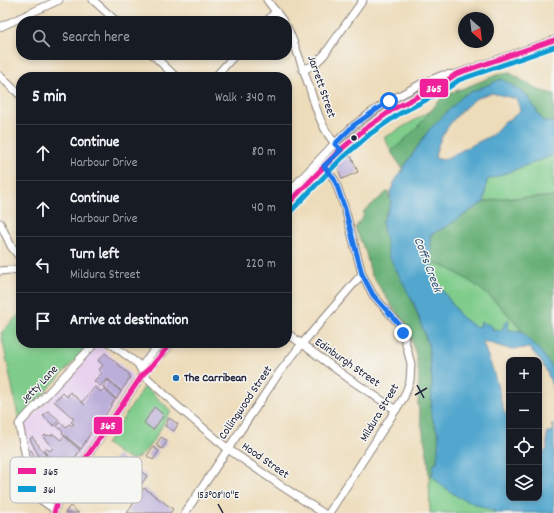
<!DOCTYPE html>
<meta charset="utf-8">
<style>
:root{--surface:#171b24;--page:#242831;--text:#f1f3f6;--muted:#9ea1a6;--line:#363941}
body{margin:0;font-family:Dekko,sans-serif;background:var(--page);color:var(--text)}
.controls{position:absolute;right:12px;bottom:12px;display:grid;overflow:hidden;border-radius:8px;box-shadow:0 2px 6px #0003}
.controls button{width:36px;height:36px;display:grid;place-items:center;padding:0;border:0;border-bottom:1px solid var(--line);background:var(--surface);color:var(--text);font:20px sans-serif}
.compass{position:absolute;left:458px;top:12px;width:36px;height:36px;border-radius:50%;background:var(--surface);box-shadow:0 2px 6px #0003;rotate:152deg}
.stop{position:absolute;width:12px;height:12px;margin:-9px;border:3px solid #1a73e8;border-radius:50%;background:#fff}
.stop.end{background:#1a73e8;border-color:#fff;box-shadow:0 1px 4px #0008}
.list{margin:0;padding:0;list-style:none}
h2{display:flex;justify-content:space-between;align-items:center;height:52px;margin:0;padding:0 16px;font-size:17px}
h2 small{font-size:13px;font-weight:400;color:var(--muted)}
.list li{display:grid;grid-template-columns:26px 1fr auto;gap:12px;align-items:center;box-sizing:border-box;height:56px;padding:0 16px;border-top:1px solid var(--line)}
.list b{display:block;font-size:15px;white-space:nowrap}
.list p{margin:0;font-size:13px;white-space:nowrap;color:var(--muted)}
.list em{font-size:13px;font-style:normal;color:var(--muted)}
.icon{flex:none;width:22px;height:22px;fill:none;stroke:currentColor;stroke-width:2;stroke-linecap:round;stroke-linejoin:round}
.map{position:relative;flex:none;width:554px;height:513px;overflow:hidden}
.search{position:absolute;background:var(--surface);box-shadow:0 2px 6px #0003;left:16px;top:16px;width:276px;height:44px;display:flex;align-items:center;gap:10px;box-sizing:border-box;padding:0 14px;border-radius:16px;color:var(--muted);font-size:15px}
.panel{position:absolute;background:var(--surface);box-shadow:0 2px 6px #0003;left:16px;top:72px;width:276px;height:276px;border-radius:16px}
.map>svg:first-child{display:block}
.built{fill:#e8d2ee}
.green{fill:#7fcc8b;stroke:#507763}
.forest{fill:#67b077;stroke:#446959}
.water{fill:#52a7ce;stroke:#3a6484;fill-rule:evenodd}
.building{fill:#bbaed9}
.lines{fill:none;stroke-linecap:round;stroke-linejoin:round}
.minor-casing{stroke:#887f7a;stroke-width:9}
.minor{stroke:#fff;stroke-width:7}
.bus-1-casing{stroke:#f6f6f2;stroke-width:8}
.bus-2-casing{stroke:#f6f6f2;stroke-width:8}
.bus-1{stroke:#ee209a;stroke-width:5}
.bus-2{stroke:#0d9bd4;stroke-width:5}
.route{stroke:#1a73e8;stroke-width:5}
.ticks{fill:none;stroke:#22223b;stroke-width:1.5}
.bus-dot{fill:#22223b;stroke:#f6f6f2;stroke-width:1.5}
.poi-dot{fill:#1f6fb2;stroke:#f6f6f2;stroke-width:1.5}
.labels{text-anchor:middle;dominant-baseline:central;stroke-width:3;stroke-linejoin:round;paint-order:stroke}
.street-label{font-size:12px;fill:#22223b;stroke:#f6f6f2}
.poi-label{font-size:12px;font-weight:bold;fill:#22223b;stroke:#f6f6f2;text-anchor:start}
.water-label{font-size:13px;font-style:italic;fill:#355776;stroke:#f6f6f2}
.key{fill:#f6f6f2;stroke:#b6b6bb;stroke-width:1}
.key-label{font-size:11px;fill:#22223b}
.ticks-label{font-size:10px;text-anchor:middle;fill:#22223b;stroke:#f6f6f2;stroke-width:3;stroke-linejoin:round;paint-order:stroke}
.line-badge{stroke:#f6f6f2;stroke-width:1.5}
.badge-label{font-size:11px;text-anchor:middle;font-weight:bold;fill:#fff}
</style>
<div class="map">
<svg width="554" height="513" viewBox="0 0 554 513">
<rect width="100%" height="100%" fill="#f6f6f2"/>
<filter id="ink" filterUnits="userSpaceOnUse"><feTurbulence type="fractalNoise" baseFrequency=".025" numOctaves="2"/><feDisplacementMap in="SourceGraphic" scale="8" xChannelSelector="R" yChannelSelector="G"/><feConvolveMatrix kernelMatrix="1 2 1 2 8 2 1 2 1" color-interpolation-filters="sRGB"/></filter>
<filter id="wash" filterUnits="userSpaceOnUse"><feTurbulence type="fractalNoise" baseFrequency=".012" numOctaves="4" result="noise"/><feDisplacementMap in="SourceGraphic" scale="16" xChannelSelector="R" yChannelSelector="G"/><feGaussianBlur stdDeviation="0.9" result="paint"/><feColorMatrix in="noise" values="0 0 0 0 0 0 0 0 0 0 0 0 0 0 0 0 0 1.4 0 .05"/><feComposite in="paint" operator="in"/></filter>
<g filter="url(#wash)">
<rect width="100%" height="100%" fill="#eddcba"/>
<!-- built -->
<polygon class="built" points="99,344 134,377 70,473 66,474 56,486 46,501 35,493 22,427"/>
<!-- green -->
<g class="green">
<polygon points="453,98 401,166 384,138"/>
<polygon points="554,155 554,197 503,198 484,202 487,180"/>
<path d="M 432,262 C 465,272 502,303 521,331 L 508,330 L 508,320 L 506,321 L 502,330 L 492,329 L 481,322 L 480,327 L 474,326 L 462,318 L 433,277 Z"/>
<polygon points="21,312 21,343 91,343 19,420 1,333"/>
<path d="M 145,386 L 171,411 C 163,422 146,462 130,459 C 122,457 113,448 106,444 Z"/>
<polygon points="432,475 441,485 498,513 430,513 429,477"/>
</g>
<!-- forest -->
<g class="forest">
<polygon points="502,73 510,73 539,90 554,94 554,123 543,121 527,95 502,79 464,95 428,131 403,169 391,152 414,131 443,96"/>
<polygon points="388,191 391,204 382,222 428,343 432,381 431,415 439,435 437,462 434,464 432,475 429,477 428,460 418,405 419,376 416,355 407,326 394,309 371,274 366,253 355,228 364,215 363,212"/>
<path d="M 554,197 L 554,370 C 544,356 533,345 523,332 C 520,329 518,326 515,322 C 496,299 462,271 432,262 L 429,235 L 447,226 L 484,202 L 503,198 Z"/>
</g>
<!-- water -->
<path class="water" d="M 502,79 L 527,95 L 543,121 L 554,123 L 554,155 L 487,180 L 484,202 L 447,226 L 430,235 L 433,277 L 462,318 L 474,326 L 480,327 L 481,322 L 492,326 L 492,329 L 502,330 L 506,321 L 509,320 L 508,330 L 521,331 L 542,353 L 554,370 L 554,392 C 548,372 544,363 529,348 L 509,349 L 483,341 L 483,343 L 494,373 L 504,411 L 509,419 L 509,498 L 539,498 L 539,453 L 543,453 L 547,449 L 547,432 L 551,432 L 554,430 L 552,425 L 554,425 L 554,513 L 498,513 L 458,497 L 441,485 L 432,475 L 434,463 L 437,462 L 439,435 L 431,415 L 432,381 L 428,343 L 414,304 L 389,256 L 382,222 L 391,204 L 390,192 L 395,181 L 428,131 L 464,95 ZM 492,93 L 517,99 L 520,110 L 512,118 L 505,121 L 492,135 L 443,160 L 435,158 C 438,135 456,114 474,100 C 479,96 486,95 492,93 Z"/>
<g id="blocks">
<!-- building -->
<g class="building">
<polygon points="351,156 358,172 342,179 336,164"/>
<polygon points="105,353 129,374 130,378 121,391 108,379 100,386 94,381 102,373 99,370 103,365 98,361"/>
<polygon points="108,380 121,392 116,399 103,387"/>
<polygon points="95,387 101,392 104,389 115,399 102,421 101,420 93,429 81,449 62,433 63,432 57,426 61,422 66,427 69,424 72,426 74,424 71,422 74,419 54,401 63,393 67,397 70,392 85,405 82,402"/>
<polygon points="154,407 164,415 153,430 144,423"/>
<polygon points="48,411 59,420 54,426 43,416"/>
<polygon points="169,418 178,424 174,431 165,426"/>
<polygon points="53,434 61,440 64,436 80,450 71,464 70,470 61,475 44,451 46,448 50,451 53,448 43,437 45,435 47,436 48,435 50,436"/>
<polygon points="32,437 46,455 41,458 40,456 39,457 30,439"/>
<polygon points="161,437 167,441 162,449 156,445"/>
<polygon points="153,447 159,451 153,460 147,456"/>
<polygon points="31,450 40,465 43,463 41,461 48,458 60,475 43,484 38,483 36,480 33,479 27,452"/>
<polygon points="117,456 126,462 122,468 124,469 128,463 147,476 134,495 127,490 136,478 131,475 118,495 110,490 122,473 118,471 113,479 104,473"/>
<polygon points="144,488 173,509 170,513 127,513"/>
<polygon points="70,506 79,513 65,513"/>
</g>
</g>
</g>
<g filter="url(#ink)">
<use href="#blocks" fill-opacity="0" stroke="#887f7a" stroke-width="1"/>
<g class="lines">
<!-- minor casing -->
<g class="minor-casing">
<g id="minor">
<polyline points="93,0 116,21"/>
<polyline points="267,0 283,21"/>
<polyline points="267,21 276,11"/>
<polyline points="0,27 59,0"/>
<path d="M 287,27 C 296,46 302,66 309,86 C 316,108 321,129 338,147"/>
<polyline points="153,55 176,77"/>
<polyline points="303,70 314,65 324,55 363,0"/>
<polyline points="0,76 21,96"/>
<polyline points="215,77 235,55"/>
<polyline points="323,166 334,179 337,186 345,209 362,274 373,295 398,323 403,333 411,364 410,381 404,397 329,513"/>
<polyline points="287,181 297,190"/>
<polyline points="287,194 335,143 353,126 369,114 389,101 423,83 443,75 456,74 554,40"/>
<path d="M 287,205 C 319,168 354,134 394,108 C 414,96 438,89 456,74"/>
<polyline points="0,223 11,246 21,259"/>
<polyline points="0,271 21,269"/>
<polyline points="287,333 348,378 396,410"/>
<polyline points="110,343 138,364 143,374 176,405 228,449 280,485 323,513"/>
<polyline points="143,374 144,363 160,343"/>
<polyline points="54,509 34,495 19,424 95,343"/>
<polyline points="54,513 58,499 143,374 151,367 171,343"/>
<polyline points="185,513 279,373 301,345 362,274"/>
</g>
</g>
<!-- minor -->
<use href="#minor" class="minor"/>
<!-- bus-1 casing -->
<g class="bus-1-casing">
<g id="bus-1">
<polyline points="287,205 338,152 365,129 395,108 442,84 456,74 554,40"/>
<polyline points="54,513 58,499 143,374 151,367 171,343"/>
</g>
</g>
<!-- bus-2 casing -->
<g class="bus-2-casing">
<polyline id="bus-2" points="292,210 342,158 370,134 399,114 445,90 459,80 554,47"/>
</g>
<!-- bus-1 -->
<use href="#bus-1" class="bus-1"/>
<!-- bus-2 -->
<use href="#bus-2" class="bus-2"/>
</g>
</g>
<g class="lines" filter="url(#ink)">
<!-- route -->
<polyline class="route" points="389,101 354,125 335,144 341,150 324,166 334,179 337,186 345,209 362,274 373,295 398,323 403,333"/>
</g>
<!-- ticks -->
<path class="ticks" d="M 417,385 L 424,398M 415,395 L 427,388M 218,504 L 223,513"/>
<!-- markers -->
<circle class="bus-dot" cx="354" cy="138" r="3.5"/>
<circle class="poi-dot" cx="176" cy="378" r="4"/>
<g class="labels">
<!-- street labels -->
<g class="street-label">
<text transform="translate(321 87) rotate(71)">Jarrett Street</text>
<text transform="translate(347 363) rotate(35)">Edinburgh Street</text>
<text transform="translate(40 385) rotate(-47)">Jetty Lane</text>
<text transform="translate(246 403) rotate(-56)">Collingwood Street</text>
<text transform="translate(380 413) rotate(-59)">Mildura Street</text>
<text transform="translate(265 461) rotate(35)">Hood Street</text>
</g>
<!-- poi labels -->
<g class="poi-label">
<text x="184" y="378">The Carribean</text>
</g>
<!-- water labels -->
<g class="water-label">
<text transform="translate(427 265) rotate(69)">Coffs Creek</text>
</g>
</g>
<!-- legend -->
<rect x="10" y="457" width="132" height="46" rx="6" class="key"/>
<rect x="18" y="468" width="18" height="6" fill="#ee209a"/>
<rect x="18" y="486" width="18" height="6" fill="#0d9bd4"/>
<g class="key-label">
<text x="43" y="475">365</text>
<text x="43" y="493">361</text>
</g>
<g class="ticks-label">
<text x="218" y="498">153°08'10"E</text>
</g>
<g class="line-badge">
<rect x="419" y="78" width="30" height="20" rx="4" fill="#ee209a"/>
<rect x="93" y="416" width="30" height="19" rx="4" fill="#ee209a"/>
</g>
<g class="badge-label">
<text x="434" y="92">365</text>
<text x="108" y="429">365</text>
</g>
</svg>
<div class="controls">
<button>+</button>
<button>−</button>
<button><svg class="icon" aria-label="locate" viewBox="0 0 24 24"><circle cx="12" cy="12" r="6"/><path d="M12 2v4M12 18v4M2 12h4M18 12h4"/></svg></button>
<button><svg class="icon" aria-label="layers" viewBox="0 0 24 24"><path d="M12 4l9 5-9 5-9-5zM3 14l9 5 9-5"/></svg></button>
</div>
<svg class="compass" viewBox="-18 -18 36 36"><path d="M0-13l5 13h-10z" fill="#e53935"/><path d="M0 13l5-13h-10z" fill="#9ea1a6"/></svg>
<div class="stop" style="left:389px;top:101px"></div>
<div class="stop end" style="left:403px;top:333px"></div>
<div class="search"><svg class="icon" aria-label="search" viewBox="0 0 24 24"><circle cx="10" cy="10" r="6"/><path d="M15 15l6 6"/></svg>Search here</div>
<section class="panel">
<h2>5 min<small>Walk · 340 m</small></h2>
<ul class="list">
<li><svg class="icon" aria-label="ahead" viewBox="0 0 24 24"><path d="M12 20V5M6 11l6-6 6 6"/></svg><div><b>Continue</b><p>Harbour Drive</p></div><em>80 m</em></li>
<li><svg class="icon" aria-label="ahead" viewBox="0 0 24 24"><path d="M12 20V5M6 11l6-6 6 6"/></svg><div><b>Continue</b><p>Harbour Drive</p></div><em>40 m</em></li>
<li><svg class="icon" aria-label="left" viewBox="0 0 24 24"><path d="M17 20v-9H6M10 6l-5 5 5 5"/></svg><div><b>Turn left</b><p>Mildura Street</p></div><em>220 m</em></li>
<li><svg class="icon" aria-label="arrive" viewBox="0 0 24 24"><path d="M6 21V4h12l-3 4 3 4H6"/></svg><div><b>Arrive at destination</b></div></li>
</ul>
</section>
</div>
